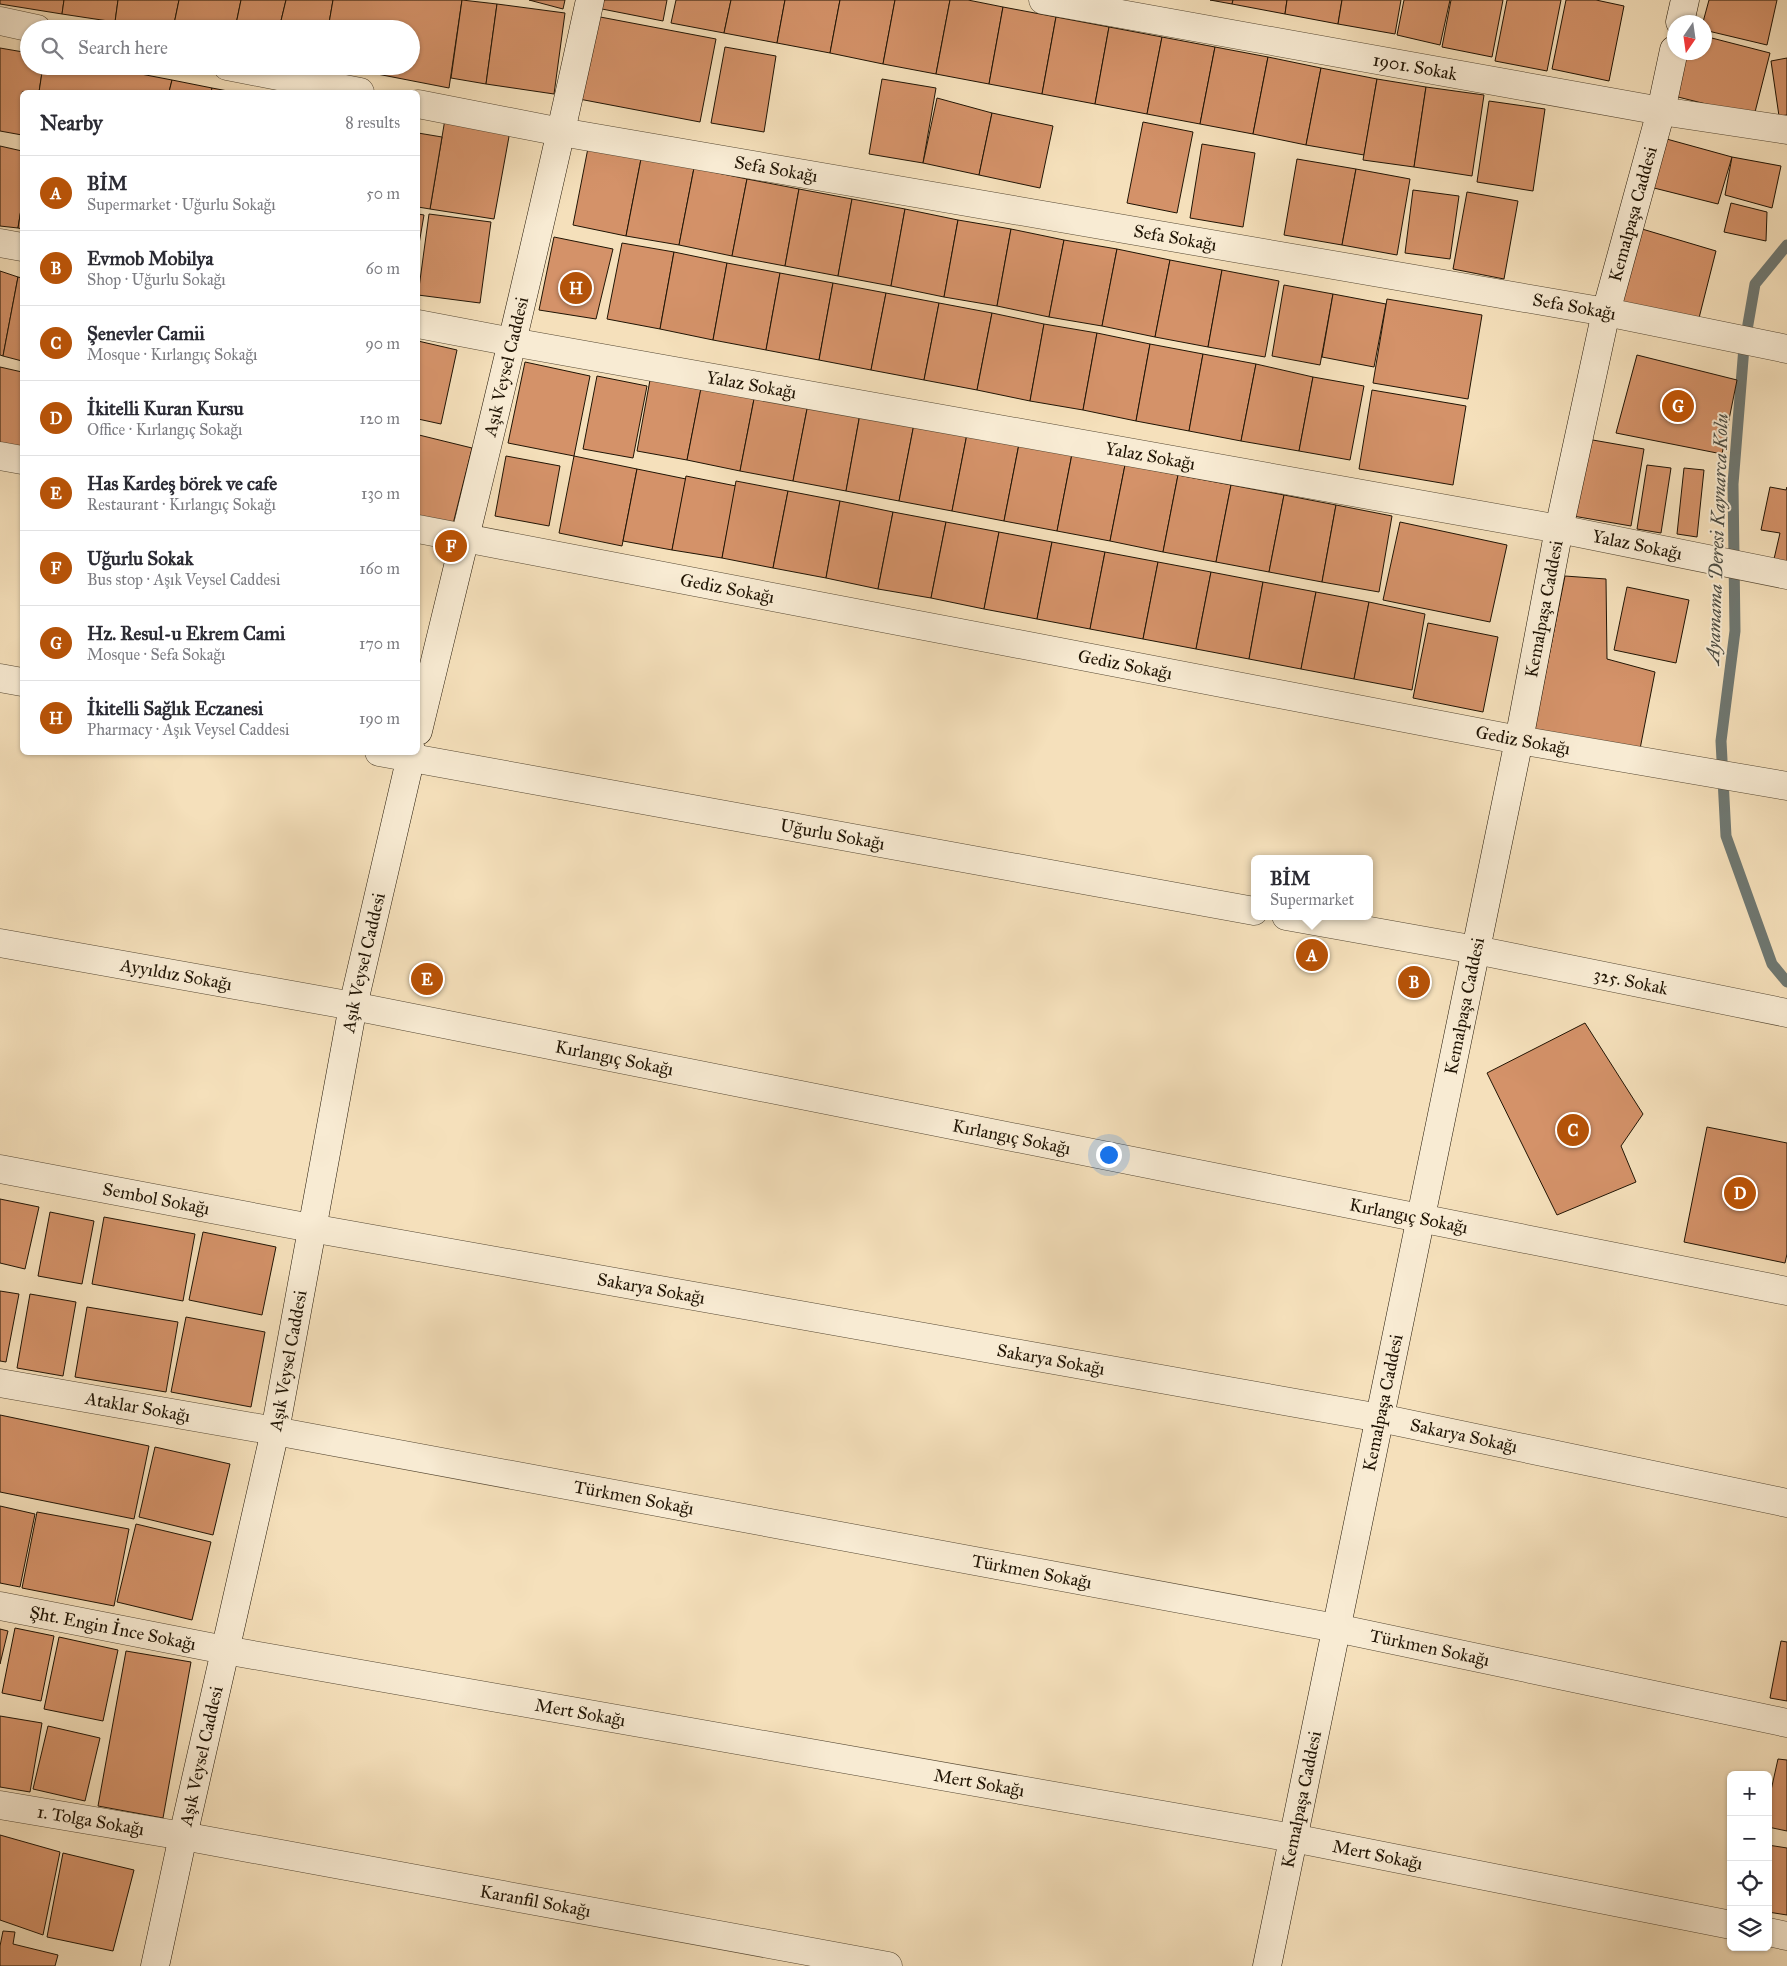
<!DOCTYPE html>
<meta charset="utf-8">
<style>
:root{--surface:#fff;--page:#f7f7f7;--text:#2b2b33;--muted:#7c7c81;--line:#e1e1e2;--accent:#b45309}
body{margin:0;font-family:"IM FELL Great Primer",serif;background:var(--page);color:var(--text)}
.controls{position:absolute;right:15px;bottom:15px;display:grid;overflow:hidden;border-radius:8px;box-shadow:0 1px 4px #0004}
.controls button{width:45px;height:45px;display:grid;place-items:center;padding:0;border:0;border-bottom:1px solid var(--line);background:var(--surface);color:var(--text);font:25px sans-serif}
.compass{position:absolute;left:1667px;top:15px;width:45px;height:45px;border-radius:50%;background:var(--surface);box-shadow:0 1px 4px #0004;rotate:193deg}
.you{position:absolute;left:1108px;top:1154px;width:18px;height:18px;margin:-12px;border:4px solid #fff;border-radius:50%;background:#1a73e8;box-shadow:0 0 0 8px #1a73e833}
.badge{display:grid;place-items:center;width:32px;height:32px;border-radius:50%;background:var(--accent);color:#fff;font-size:16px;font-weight:700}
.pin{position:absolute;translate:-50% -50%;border:2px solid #fff;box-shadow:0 1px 5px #0006}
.popup{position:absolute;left:1251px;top:855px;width:122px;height:65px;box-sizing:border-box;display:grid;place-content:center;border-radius:8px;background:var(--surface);filter:drop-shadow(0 1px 4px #0005);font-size:16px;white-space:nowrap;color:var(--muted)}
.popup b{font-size:19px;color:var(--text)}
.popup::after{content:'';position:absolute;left:50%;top:100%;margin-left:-10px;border:10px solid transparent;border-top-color:var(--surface)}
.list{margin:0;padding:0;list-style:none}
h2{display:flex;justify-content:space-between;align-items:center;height:65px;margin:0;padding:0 20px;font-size:21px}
h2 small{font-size:16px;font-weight:400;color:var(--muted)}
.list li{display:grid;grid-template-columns:32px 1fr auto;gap:15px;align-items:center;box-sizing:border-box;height:75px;padding:0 20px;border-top:1px solid var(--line)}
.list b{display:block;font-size:19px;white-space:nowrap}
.list p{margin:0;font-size:16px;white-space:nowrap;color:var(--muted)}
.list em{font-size:16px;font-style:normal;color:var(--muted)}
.icon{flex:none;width:28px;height:28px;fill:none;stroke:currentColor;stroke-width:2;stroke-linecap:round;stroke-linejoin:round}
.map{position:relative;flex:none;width:1787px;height:1966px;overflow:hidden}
.search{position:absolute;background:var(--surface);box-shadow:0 1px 4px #0004;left:20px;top:20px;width:400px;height:55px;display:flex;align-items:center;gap:12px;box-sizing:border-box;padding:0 18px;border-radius:28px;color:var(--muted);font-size:19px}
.panel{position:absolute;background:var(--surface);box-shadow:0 1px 4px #0004;left:20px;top:90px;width:400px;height:665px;border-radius:8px}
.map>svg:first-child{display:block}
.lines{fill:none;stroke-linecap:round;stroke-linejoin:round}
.stream{stroke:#6f7872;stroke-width:11}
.building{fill:#d49269;stroke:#201404}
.street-casing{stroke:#554732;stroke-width:29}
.secondary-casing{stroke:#201404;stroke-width:29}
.street{stroke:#f8ebd3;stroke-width:28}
.secondary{stroke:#f8ebd3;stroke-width:28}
.labels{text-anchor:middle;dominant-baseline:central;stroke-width:4;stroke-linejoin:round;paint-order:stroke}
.street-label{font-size:18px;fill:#201404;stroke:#f8ebd3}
.water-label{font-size:19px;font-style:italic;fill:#4e4e44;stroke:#f8ebd3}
</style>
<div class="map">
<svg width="1787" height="1966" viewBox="0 0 1787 1966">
<rect width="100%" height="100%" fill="#f5e0bb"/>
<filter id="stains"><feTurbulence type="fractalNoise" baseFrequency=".004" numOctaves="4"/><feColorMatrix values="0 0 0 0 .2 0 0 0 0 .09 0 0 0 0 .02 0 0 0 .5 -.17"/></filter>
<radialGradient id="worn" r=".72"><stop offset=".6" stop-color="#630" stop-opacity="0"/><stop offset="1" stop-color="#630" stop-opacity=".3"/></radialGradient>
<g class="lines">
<!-- stream -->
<polyline class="stream" points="1787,245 1755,284 1744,347 1733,484 1735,631 1721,741 1726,836 1772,964 1787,982"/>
</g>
<!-- building -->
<g class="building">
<polygon points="0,0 64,0 62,14 0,4"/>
<polygon points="64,0 118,0 115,22 62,14"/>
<polygon points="118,0 179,0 173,29 140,29 115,22"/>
<polygon points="179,0 241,0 235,29 173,29"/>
<polygon points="241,0 286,0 279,29 235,29"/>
<polygon points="286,0 333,0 328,29 279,29"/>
<polygon points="333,0 462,0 449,88 336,66 411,66 411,29 328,29"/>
<polygon points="462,0 497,4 486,84 451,78"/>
<polygon points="529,0 565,0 563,9"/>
<polygon points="599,0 667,0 663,21 597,8"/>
<polygon points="676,0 731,0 724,33 671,23"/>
<polygon points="731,0 785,0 777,43 724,33"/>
<polygon points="785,0 840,0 830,53 777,43"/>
<polygon points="840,0 895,0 883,64 830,53"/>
<polygon points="895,0 950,0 936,74 883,64"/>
<polygon points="950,0 968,0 1003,7 989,84 936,74"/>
<polygon points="1210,0 1233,0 1232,4"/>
<polygon points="1233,0 1287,0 1285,14 1232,4"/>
<polygon points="1287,0 1342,0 1338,24 1285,14"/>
<polygon points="1342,0 1401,0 1395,34 1338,24"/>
<polygon points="1404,0 1450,0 1440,45 1397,35"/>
<polygon points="1451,0 1503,0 1492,57 1442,47"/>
<polygon points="1507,0 1561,0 1547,71 1495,61"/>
<polygon points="1566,0 1596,0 1624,6 1609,81 1552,69"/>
<polygon points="1709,0 1777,0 1767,45 1704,30 1703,22"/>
<polygon points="497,4 565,13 554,94 486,84"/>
<polygon points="1003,7 1056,17 1042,94 989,84"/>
<polygon points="595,16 716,39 700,122 579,99"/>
<polygon points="1056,17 1109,27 1095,104 1042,94"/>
<polygon points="1109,27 1162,37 1147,114 1095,104"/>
<polygon points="1704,36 1770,53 1754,116 1674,96 1686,52 1704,52"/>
<polygon points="1162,37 1215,47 1200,124 1147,114"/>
<polygon points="725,47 776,56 764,132 711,123"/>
<polygon points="1215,47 1268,57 1253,134 1200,124"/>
<polygon points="0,48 29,53 29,66 43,66 39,92 22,92 22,135 0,131"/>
<polygon points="1268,57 1321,68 1306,145 1253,134"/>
<polygon points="1787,58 1787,115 1779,116 1771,61"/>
<polygon points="43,66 99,66 172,80 169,92 39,92"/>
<polygon points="1321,68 1377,79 1364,155 1306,145"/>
<polygon points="882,79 936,88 923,163 869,154"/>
<polygon points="1377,79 1426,87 1414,167 1363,160"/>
<polygon points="172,80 212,88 211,92 169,92"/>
<polygon points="1426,87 1484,95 1472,176 1414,167"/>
<polygon points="212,88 233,92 211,92"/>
<polygon points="937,98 992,113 979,175 923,163"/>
<polygon points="1489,101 1545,109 1533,191 1477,182"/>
<polygon points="992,113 1053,126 1040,188 979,175"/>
<polygon points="445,119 510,131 494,219 430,209"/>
<polygon points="1143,122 1193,132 1177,213 1127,203"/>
<polygon points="418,133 442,137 430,209 418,207"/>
<polygon points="1663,138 1732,157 1718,204 1654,188"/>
<polygon points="1202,144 1255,153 1243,227 1190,218"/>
<polygon points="0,146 22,151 22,203 18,228 0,226"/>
<polygon points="588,148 641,159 626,236 573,225"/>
<polygon points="1732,157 1781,166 1772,208 1725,195"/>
<polygon points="641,159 694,168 679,245 626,236"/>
<polygon points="1297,159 1356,169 1342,245 1284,235"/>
<polygon points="694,168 747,179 732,256 679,245"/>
<polygon points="1356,169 1410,179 1397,255 1342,245"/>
<polygon points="747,179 799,189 785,266 732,256"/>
<polygon points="799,189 852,199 838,276 785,266"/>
<polygon points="1413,190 1459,196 1450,259 1405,253"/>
<polygon points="1467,192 1518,201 1504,279 1453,269"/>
<polygon points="852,199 905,209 891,286 838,276"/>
<polygon points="22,203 22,229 18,228"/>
<polygon points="1731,203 1767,212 1766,241 1724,232"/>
<polygon points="905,209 958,220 944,297 891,286"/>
<polygon points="418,214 424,215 418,250"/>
<polygon points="429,214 491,222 480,303 418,295"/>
<polygon points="958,220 1011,229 997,306 944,297"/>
<polygon points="1632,226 1716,251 1699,318 1620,303"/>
<polygon points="1011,229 1064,240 1049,317 997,306"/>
<polygon points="554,237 613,249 596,319 539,310"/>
<polygon points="1064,240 1117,249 1102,326 1049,317"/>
<polygon points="622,243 674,252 660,329 607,319"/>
<polygon points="1117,249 1170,260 1155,337 1102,326"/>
<polygon points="674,252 727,263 713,340 660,329"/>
<polygon points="1170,260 1222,270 1208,347 1155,337"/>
<polygon points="727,263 780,273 766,350 713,340"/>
<polygon points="1222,270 1279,281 1265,357 1208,347"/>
<polygon points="0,271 18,277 3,356 0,355"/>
<polygon points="780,273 833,283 819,360 766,350"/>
<polygon points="18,277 22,278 22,361 3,356"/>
<polygon points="833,283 886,293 871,370 819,360"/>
<polygon points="1284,285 1333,294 1320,365 1272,356"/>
<polygon points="886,293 939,303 924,380 871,370"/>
<polygon points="1333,294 1386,304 1374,367 1322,357"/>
<polygon points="1387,299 1482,315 1468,399 1373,383"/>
<polygon points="939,303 992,313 977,390 924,380"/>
<polygon points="992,313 1044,324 1030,401 977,390"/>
<polygon points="1044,324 1097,333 1083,410 1030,401"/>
<polygon points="1097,333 1150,344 1136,421 1083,410"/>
<polygon points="418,341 457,350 441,424 418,419"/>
<polygon points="1150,344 1203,354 1189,431 1136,421"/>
<polygon points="1203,354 1256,364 1241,441 1189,431"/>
<polygon points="1637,355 1737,380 1722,454 1616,433"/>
<polygon points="525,362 590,376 574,456 508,443"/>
<polygon points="1256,364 1313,377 1299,451 1241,441"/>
<polygon points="0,367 22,372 22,449 0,443"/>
<polygon points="597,376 647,386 633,458 583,449"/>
<polygon points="1313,377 1364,386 1350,460 1299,451"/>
<polygon points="650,380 701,389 687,460 637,451"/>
<polygon points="702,383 755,394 740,471 687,460"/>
<polygon points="1372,390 1466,406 1453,485 1359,469"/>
<polygon points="755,394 808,404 793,481 740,471"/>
<polygon points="808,404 860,414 846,491 793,481"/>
<polygon points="860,414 914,424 899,501 846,491"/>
<polygon points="914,424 967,434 952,511 899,501"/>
<polygon points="967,434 1019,444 1004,521 952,511"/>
<polygon points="419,435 472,448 453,524 418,516"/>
<polygon points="1587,439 1644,449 1631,526 1573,516"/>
<polygon points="1019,444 1072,454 1057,531 1004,521"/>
<polygon points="1072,454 1125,465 1110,541 1057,531"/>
<polygon points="506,456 560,466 549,526 495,516"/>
<polygon points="574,456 637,469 622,546 559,533"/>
<polygon points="1125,465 1178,475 1163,552 1110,541"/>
<polygon points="1647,465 1671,468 1661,533 1637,529"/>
<polygon points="1684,468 1704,470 1697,537 1677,534"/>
<polygon points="637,469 686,479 672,550 623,541"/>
<polygon points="1178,475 1231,485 1216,562 1163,552"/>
<polygon points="686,476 736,486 722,558 672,550"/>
<polygon points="736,481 788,491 773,568 722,558"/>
<polygon points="1231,485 1284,495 1269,572 1216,562"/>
<polygon points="1770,487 1786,490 1787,487 1787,562 1774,559 1780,533 1761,530"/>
<polygon points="788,491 840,501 826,578 773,568"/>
<polygon points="1284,495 1336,505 1322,582 1269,572"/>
<polygon points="840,501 893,512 878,589 826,578"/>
<polygon points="1336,505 1392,516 1379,592 1322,582"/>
<polygon points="893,512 946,522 931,598 878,589"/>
<polygon points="946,522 999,532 984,609 931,598"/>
<polygon points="1400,522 1507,545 1490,622 1383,600"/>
<polygon points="999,532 1052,542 1037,619 984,609"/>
<polygon points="1052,542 1105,552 1090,629 1037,619"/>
<polygon points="1105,552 1158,562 1143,639 1090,629"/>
<polygon points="1158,562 1211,572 1196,649 1143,639"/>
<polygon points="1211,572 1263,582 1249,659 1196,649"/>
<polygon points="1565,576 1606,579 1607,659 1655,672 1640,749 1534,731"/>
<polygon points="1263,582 1316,592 1301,669 1249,659"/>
<polygon points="1627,587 1689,600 1676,663 1614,650"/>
<polygon points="1316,592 1369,602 1354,679 1301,669"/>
<polygon points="1369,602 1425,614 1412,690 1354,679"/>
<polygon points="1428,623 1498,637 1483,712 1413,698"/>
<polygon points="1585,1023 1643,1114 1621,1146 1636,1182 1557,1215 1487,1073"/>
<polygon points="1707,1127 1787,1143 1787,1254 1785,1263 1684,1242"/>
<polygon points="0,1199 39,1207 25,1269 0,1263"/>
<polygon points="50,1212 94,1221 82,1284 38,1276"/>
<polygon points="104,1217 195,1234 183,1301 92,1284"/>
<polygon points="203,1232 276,1247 262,1315 189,1300"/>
<polygon points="0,1291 19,1294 6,1362 0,1361"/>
<polygon points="30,1294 76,1302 63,1376 17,1368"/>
<polygon points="87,1307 178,1322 166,1392 75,1377"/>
<polygon points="186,1317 265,1332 251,1407 171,1392"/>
<polygon points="0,1415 149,1446 134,1519 0,1492"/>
<polygon points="155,1447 230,1464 213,1535 139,1517"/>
<polygon points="0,1506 35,1514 20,1587 0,1583"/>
<polygon points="37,1512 129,1529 114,1606 22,1588"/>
<polygon points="136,1524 211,1542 192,1620 117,1602"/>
<polygon points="15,1628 54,1636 41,1701 2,1693"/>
<polygon points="0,1629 8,1631 0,1664"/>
<polygon points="59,1637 118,1650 103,1721 44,1709"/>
<polygon points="1781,1641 1787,1642 1787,1701 1770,1698"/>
<polygon points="126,1651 191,1662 163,1818 98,1806"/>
<polygon points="0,1716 42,1723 30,1792 0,1787"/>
<polygon points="48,1726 100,1738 85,1801 33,1789"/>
<polygon points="1778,1759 1787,1760 1787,1831 1768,1827 1768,1804"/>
<polygon points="0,1835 60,1852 43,1935 0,1920"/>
<polygon points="1768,1845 1787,1848 1787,1915 1768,1912"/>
<polygon points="63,1853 134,1870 113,1951 47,1937"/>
<polygon points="3,1931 15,1932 13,1944 58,1955 55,1966 0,1966 0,1946"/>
</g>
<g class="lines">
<!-- street casing -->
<g class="street-casing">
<g id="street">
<path id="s1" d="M 1043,0 L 1661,111 L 1787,130"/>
<polyline points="0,21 37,29"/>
<polyline points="227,66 360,92"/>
<path id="s2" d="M 418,104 L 561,132 L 1606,312 L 1787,349"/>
<polyline points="0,243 22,247"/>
<path id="s3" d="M 418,324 L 512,342 L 1559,529 L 1787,575"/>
<polyline points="0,456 22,460"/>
<path id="s4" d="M 418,529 L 1519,740 L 1787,786"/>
<polyline points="0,678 22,682"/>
<path id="s5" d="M 379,752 L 1254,911"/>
<path id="s6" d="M 1286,916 L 1476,950 L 1787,1013"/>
<path id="s7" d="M 0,943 L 353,1006 L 1787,1291"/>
<path id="s8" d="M 0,1169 L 311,1228 L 1380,1418 L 1787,1503"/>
<path id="s9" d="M 0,1383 L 275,1431 L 1336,1628 L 1787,1723"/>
<path id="s10" d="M 0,1606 L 225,1650 L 1293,1838 L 1731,1925"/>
<path id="s11" d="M 0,1805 L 183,1836 L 888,1966"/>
<polyline points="1768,1932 1787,1936"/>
</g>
</g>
<!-- secondary casing -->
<g class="secondary-casing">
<g id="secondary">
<polyline points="1680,22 1685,0"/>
<path id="s12" d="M 418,731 C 477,488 537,245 590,0"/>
<path id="s13" d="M 155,1966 L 183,1836 L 275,1431 L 353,1006 L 412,752"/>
<path id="s14" d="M 1267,1966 L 1519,740 L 1559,529 L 1606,312 L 1661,111 L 1674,50"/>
</g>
</g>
<!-- street -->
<use href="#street" class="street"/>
<!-- secondary -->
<use href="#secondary" class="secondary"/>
</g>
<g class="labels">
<!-- street labels -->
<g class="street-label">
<text stroke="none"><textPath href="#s1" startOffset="378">1901. Sokak</textPath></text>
<text stroke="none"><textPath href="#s2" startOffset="364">Sefa Sokağı</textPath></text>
<text stroke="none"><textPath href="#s14" startOffset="1790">Kemalpaşa Caddesi</textPath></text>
<text stroke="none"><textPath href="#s2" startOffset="769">Sefa Sokağı</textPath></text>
<text stroke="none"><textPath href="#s2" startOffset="1174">Sefa Sokağı</textPath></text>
<text stroke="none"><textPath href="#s12" startOffset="375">Aşık Veysel Caddesi</textPath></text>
<text stroke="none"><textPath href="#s3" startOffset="339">Yalaz Sokağı</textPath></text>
<text stroke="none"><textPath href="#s3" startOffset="744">Yalaz Sokağı</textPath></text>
<text stroke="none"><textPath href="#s3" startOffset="1239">Yalaz Sokağı</textPath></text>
<text stroke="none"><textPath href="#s4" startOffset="315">Gediz Sokağı</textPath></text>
<text stroke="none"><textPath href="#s14" startOffset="1385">Kemalpaşa Caddesi</textPath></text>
<text stroke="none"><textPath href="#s4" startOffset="720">Gediz Sokağı</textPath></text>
<text stroke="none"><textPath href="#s4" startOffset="1125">Gediz Sokağı</textPath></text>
<text stroke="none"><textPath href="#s5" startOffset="461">Uğurlu Sokağı</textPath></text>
<text stroke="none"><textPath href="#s13" startOffset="1025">Aşık Veysel Caddesi</textPath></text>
<text stroke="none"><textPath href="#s7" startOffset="179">Ayyıldız Sokağı</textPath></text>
<text stroke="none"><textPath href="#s6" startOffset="351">325. Sokak</textPath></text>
<text stroke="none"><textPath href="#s14" startOffset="980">Kemalpaşa Caddesi</textPath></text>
<text stroke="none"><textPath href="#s7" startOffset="625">Kırlangıç Sokağı</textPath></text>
<text stroke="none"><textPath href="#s7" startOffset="1030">Kırlangıç Sokağı</textPath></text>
<text stroke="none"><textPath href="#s8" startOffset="159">Sembol Sokağı</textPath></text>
<text stroke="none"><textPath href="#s7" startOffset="1435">Kırlangıç Sokağı</textPath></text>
<text stroke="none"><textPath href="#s8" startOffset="662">Sakarya Sokağı</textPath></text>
<text stroke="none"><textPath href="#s13" startOffset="620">Aşık Veysel Caddesi</textPath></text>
<text stroke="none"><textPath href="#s8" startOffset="1068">Sakarya Sokağı</textPath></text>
<text stroke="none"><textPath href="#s14" startOffset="575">Kemalpaşa Caddesi</textPath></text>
<text stroke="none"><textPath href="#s9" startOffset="140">Ataklar Sokağı</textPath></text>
<text stroke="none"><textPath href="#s8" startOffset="1488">Sakarya Sokağı</textPath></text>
<text stroke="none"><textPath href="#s9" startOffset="644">Türkmen Sokağı</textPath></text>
<text stroke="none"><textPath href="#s9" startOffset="1049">Türkmen Sokağı</textPath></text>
<text stroke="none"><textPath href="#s10" startOffset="115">Şht. Engin İnce Sokağı</textPath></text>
<text stroke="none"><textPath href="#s9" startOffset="1454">Türkmen Sokağı</textPath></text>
<text stroke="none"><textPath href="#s10" startOffset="590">Mert Sokağı</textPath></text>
<text stroke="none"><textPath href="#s13" startOffset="215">Aşık Veysel Caddesi</textPath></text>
<text stroke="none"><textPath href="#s10" startOffset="995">Mert Sokağı</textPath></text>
<text stroke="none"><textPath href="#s14" startOffset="170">Kemalpaşa Caddesi</textPath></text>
<text stroke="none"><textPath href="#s11" startOffset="92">1. Tolga Sokağı</textPath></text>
<text stroke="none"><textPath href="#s10" startOffset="1400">Mert Sokağı</textPath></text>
<text stroke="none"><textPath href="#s11" startOffset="544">Karanfil Sokağı</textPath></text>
</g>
<!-- water labels -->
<g class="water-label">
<text transform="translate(1717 539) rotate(-88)">Ayamama Deresi Kaynarca Kolu</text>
</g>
</g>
<rect width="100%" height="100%" filter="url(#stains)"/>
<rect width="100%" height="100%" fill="url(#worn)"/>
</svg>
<div class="controls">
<button>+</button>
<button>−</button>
<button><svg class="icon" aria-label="locate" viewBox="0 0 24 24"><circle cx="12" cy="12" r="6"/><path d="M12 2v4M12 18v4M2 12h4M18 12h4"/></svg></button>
<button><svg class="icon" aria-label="layers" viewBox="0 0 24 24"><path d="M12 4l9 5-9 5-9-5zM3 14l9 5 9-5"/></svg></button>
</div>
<svg class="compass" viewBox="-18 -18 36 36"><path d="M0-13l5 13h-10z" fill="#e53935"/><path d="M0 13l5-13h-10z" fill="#7c7c81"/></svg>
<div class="you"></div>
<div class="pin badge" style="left:1312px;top:955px">A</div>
<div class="popup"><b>BİM</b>Supermarket</div>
<div class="pin badge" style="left:1414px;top:982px">B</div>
<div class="pin badge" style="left:1573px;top:1130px">C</div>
<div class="pin badge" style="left:1740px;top:1193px">D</div>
<div class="pin badge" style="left:427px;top:979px">E</div>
<div class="pin badge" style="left:451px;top:546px">F</div>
<div class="pin badge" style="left:1678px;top:406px">G</div>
<div class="pin badge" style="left:576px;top:288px">H</div>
<div class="search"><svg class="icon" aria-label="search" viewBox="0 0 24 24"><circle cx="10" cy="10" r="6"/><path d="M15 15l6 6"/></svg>Search here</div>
<section class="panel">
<h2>Nearby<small>8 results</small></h2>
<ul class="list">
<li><span class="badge">A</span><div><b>BİM</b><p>Supermarket · Uğurlu Sokağı</p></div><em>50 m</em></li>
<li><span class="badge">B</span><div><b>Evmob Mobilya</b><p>Shop · Uğurlu Sokağı</p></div><em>60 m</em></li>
<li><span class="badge">C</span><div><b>Şenevler Camii</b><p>Mosque · Kırlangıç Sokağı</p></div><em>90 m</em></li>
<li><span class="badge">D</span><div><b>İkitelli Kuran Kursu</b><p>Office · Kırlangıç Sokağı</p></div><em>120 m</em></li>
<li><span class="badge">E</span><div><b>Has Kardeş börek ve cafe</b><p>Restaurant · Kırlangıç Sokağı</p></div><em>130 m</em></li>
<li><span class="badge">F</span><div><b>Uğurlu Sokak</b><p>Bus stop · Aşık Veysel Caddesi</p></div><em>160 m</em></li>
<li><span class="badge">G</span><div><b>Hz. Resul-u Ekrem Cami</b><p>Mosque · Sefa Sokağı</p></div><em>170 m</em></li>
<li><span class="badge">H</span><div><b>İkitelli Sağlık Eczanesi</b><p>Pharmacy · Aşık Veysel Caddesi</p></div><em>190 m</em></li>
</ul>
</section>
</div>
